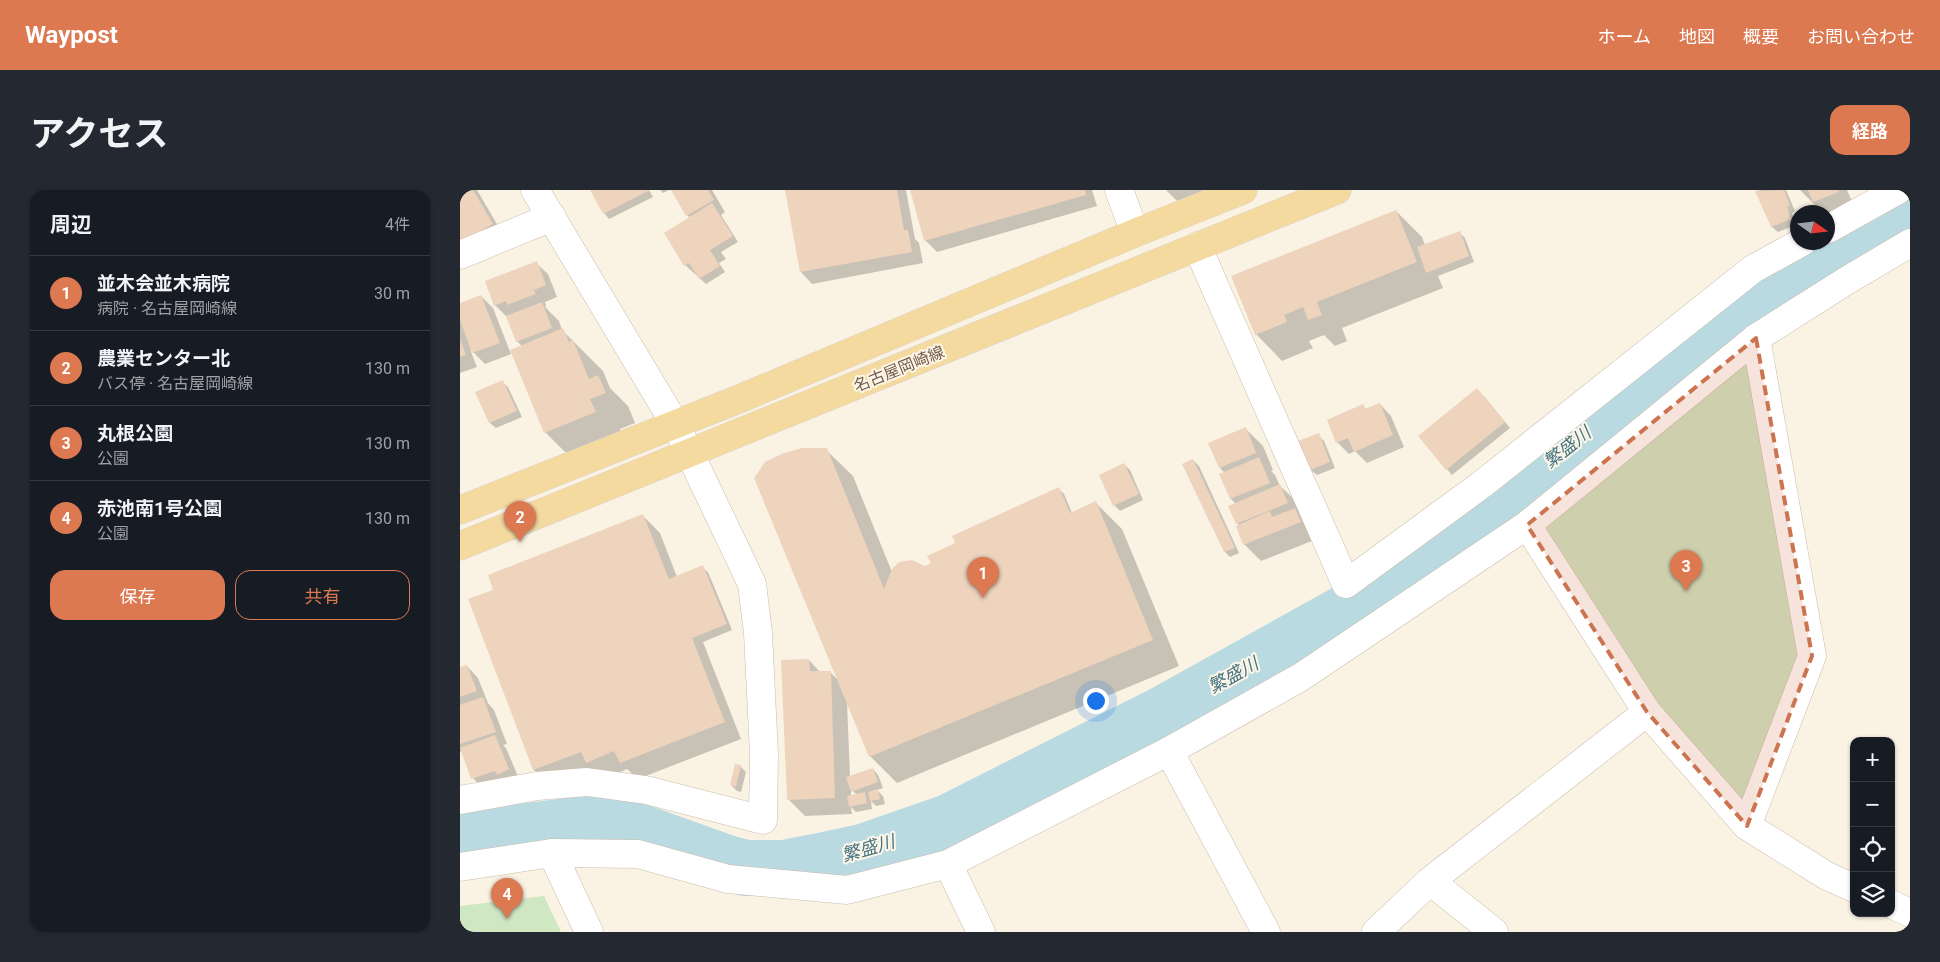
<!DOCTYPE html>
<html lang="ja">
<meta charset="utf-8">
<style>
:root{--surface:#171b24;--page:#242831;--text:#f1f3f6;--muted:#9ea1a6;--line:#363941;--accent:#dc7951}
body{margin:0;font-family:Roboto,"Noto Sans JP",sans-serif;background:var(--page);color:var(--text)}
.controls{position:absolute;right:15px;bottom:15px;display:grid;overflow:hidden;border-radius:10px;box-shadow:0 1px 4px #0004}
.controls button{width:45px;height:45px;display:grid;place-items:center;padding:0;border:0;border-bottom:1px solid var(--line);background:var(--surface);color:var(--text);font:25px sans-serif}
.compass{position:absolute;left:1330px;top:15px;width:45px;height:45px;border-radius:50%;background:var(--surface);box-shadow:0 1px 4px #0004;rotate:104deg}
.you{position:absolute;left:635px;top:510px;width:18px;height:18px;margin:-12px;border:4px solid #fff;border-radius:50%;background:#1a73e8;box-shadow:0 0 0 8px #1a73e833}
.badge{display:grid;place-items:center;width:32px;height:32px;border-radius:50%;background:var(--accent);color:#fff;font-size:16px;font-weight:700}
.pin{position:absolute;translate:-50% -41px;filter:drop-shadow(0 1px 2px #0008)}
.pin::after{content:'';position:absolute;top:26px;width:18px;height:15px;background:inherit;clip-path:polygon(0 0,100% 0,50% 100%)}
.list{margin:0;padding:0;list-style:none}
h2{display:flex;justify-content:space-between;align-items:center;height:65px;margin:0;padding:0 20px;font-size:21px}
h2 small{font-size:16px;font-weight:400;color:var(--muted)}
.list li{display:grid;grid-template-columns:32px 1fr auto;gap:15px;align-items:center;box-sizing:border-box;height:75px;padding:0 20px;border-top:1px solid var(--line)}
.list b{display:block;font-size:19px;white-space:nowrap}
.list p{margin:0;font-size:16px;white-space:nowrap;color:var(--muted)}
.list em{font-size:16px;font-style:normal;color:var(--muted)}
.actions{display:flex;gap:10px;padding:15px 20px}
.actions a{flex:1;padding:11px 0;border:1px solid var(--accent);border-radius:15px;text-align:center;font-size:18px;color:var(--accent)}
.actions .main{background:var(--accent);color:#fff}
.icon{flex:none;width:28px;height:28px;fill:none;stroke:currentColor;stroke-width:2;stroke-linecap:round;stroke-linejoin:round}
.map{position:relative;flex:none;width:1450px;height:742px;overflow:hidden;border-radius:15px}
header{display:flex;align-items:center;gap:30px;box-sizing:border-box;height:70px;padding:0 25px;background:var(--accent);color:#fff}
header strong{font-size:24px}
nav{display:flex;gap:28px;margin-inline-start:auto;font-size:18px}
.intro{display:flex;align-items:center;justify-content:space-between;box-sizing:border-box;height:120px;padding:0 30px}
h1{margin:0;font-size:35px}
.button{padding:12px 22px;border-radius:15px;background:var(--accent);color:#fff;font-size:18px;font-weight:700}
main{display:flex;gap:30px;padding:0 30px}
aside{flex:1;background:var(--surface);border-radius:15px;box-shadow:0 1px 4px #0004}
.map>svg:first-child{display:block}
.green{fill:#cfe7c3}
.shadow{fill:#0003;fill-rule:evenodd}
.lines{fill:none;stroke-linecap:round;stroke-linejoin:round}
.river{stroke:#badae2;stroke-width:56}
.building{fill:#eed3bd}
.minor-casing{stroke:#cbbbab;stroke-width:29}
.tertiary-casing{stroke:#cbbbab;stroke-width:29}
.primary-casing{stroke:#dad4d0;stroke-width:29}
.minor{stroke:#fff;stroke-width:28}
.tertiary{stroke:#fff;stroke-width:28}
.primary{stroke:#f5daa0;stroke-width:28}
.marked{fill:#cc7450;fill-opacity:0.2;stroke:#cc7450;stroke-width:4;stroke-dasharray:10 6;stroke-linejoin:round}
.labels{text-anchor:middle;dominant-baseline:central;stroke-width:4;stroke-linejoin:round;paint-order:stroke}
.street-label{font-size:16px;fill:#715b4b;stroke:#fef7e9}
.water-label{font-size:18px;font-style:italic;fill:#477583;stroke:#fef7e9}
</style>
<header>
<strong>Waypost</strong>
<nav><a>ホーム</a><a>地図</a><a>概要</a><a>お問い合わせ</a></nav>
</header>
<div class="intro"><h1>アクセス</h1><a class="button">経路</a></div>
<main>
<aside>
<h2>周辺<small>4件</small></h2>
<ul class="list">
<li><span class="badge">1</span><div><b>並木会並木病院</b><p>病院 · 名古屋岡崎線</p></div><em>30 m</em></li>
<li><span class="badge">2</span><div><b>農業センター北</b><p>バス停 · 名古屋岡崎線</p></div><em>130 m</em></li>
<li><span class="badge">3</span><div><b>丸根公園</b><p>公園</p></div><em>130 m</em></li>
<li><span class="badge">4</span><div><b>赤池南1号公園</b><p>公園</p></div><em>130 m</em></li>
</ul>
<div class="actions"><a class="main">保存</a><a>共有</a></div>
</aside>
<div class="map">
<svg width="1450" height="742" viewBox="0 0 1450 742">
<rect width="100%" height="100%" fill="#faf3e4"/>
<!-- green -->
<g class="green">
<polygon points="1293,156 1349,466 1291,619 1191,520 1074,337"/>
<polygon points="84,706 101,742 0,742 0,716"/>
</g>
<!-- shadow -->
<g class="shadow">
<polygon points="0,0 17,0 44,46 0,67"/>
<polygon points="132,0 189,0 193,7 149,29 144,23"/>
<polygon points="200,0 209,0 203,3"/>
<polygon points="212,0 252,0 265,22 261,25 278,52 261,62 266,69 259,73 265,82 246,94 225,75 230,29"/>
<polygon points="326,0 446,0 455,49 459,53 463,73 352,94 341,82"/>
<polygon points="451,0 632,0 637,16 477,62 465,50"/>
<polygon points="706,0 742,0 744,6 721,15"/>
<polygon points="1300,0 1326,0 1335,21 1332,23 1336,35 1318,42 1312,37 1297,1"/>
<polygon points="1340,0 1387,0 1395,18 1368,25 1368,22 1365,22 1358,16 1356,16"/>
<polygon points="936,21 962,47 965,55 999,42 1005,48 1014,72 978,86 983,98 882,138 887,151 875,156 864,145 849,151 853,158 822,171 796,144"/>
<polygon points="76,73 88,84 97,107 85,112 86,116 85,117 99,131 102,140 143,181 150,198 168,216 175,233 160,239 165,252 115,272 85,242 62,156 57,151 47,127 35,115"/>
<polygon points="21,106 33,118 51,164 25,174 10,159 17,177 0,183 0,115"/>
<polygon points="42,192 48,197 62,227 36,238 30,233"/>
<polygon points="1023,205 1050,238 992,285 960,247"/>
<polygon points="920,214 931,226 944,257 907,273 895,261 889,264 877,252 903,216 907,220"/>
<polygon points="786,239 803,256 813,280 811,281 815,285 820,296 837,312 857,349 801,371 784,354 779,336 770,316 776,314 771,309 761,284 765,283 760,278"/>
<polygon points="858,245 864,251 875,278 857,285 851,280 840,252"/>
<path d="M 366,260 L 393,286 L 432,382 L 465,377 L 473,374 L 496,354 L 598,298 L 604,304 L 612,323 L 636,313 L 662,339 L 719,476 L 437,593 L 410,566 L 387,512 L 390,587 L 413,579 L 418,585 L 423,598 L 417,600 L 423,606 L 425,614 L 416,616 L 411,611 L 412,619 L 396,622 L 391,617 L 392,624 L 345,626 L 328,609 L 349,470 L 360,482 L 370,482 L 379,491 ZM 391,599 L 397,605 L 391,606 Z"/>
<polygon points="733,270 739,276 779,363 770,367 765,362"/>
<polygon points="664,274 670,280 683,310 660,321 654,315"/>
<polygon points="183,326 200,343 217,387 242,377 248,382 272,440 243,452 281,549 178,589 167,579 144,589 91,596 74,580 35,401"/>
<polygon points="7,476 18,488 28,513 34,520 47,554 43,555 46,558 60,591 24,600 13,588 2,561 0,562 0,479"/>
<polygon points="280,576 286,582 281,602 277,601 271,595"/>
</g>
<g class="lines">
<!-- river -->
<polyline class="river" points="0,649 150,631 270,674 286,678 324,678 360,671 403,662 489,632 703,524 901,414 1035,314 1337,77 1450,17"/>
</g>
<!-- building -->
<g class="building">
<polygon points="0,0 13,0 33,34 0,53"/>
<polygon points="130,0 190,0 143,24"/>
<polygon points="211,0 248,0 254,10 226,26"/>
<polygon points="325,0 437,0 444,40 448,40 452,62 340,82"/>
<polygon points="450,0 625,0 626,5 464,51"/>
<polygon points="1324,0 1330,15 1327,17 1331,29 1311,37 1295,1"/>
<polygon points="1348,0 1378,0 1379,2 1353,12"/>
<polygon points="252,13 273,46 250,60 260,76 239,89 229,73 224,76 204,43"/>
<polygon points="936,20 957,72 857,112 862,125 848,130 843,117 824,125 827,132 795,145 771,86"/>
<polygon points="1000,41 1009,66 966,83 957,57"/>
<polygon points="77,71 86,95 74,100 76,104 47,115 46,111 34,116 25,91"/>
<polygon points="21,105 40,153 12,163 0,130 0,113"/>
<polygon points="82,112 92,138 56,152 46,126"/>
<polygon points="103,138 109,152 113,150 129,189 138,185 146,203 130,209 136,222 84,243 50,160"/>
<polygon points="0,149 6,165 0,167"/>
<polygon points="43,190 57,221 29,233 15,202"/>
<polygon points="1017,198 1045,232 986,280 958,246"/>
<polygon points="920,213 933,245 894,262 888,248 876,253 867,230 903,214 905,219"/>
<polygon points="786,237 796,263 759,278 748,253"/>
<polygon points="859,243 870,272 850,280 838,251"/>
<polygon points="342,258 367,258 424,399 432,379 439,372 452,370 465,376 471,373 467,366 495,353 492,346 599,297 610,323 636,311 693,450 409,567 294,288 305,272 324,263"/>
<polygon points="799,267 810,293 770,309 759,284"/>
<polygon points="733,269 775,358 764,362 722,274"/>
<polygon points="664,273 679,304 653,316 639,285"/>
<polygon points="820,294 828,313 776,334 768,316"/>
<polygon points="835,318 841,332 783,355 776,336 810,321 812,327"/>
<polygon points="183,324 209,389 243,375 267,434 232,448 265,532 160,573 154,561 126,573 121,562 73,580 8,409 33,400 28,385"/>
<polygon points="349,469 350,481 371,481 375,608 327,610 321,470"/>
<polygon points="7,475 17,501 0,507 0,477"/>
<polygon points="23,507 36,542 0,554 0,515"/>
<polygon points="35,545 49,579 37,585 35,581 11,589 0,558"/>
<polygon points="275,574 281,575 276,597 270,595"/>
<polygon points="413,578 418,592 391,602 386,587"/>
<polygon points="418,599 420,609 410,611 408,602"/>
<polygon points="405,602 407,613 389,617 387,606"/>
</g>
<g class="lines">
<!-- minor casing -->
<g class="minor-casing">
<g id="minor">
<polyline points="659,0 675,43"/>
<polyline points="1368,39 1438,0"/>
<polyline points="737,56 886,394 1021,295 1293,79 1342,52"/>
<polyline points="0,65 92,27"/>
<polyline points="1067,335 1187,522 1287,636 1367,686 1394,698"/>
<polyline points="709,561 806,742"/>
<polyline points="0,610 77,596 127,592 186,600 303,630 304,564 298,443 292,394 230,264"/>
<polyline points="1287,636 1352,466 1296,148"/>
<polyline points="92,663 129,742"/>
<polyline points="488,674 521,742"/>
<polyline points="0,677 92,663 178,664 268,689 387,700 488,674 709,561 841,487 1067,335 1296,148 1386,91 1450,53"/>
<polyline points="970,691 1034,742"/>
<polyline points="1431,714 1450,723"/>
<polyline points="916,742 970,691 1187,522"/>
</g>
</g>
<!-- tertiary casing -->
<g class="tertiary-casing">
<polyline id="tertiary" points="75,0 215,234 230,264"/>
</g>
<!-- primary casing -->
<g class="primary-casing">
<g id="primary">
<polyline points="0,320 279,209 675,43 783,0"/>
<polyline points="0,356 877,0"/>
</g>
</g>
<!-- minor -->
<use href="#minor" class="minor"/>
<!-- tertiary -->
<use href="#tertiary" class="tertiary"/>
<!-- primary -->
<use href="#primary" class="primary"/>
</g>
<!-- marked area -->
<path class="marked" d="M 1296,148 L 1352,466 L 1287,636 L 1187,522 L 1067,335 Z"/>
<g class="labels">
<!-- street labels -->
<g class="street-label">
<text transform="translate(439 179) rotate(-22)">名古屋岡崎線</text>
</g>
<!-- water labels -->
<g class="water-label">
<text transform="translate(1107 257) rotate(-38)">繁盛川</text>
<text transform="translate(773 485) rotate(-29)">繁盛川</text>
<text transform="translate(408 658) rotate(-16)">繁盛川</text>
</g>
</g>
</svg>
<div class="controls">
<button>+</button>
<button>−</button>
<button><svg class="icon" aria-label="locate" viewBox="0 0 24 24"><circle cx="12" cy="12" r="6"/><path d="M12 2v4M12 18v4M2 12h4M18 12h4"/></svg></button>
<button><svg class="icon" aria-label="layers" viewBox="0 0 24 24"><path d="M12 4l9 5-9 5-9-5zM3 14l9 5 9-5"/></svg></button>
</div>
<svg class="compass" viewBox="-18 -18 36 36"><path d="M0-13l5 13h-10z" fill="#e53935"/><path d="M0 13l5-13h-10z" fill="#9ea1a6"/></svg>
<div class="you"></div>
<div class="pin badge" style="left:523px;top:408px">1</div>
<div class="pin badge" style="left:60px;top:352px">2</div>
<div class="pin badge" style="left:1226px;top:401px">3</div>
<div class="pin badge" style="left:47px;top:729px">4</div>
</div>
</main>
